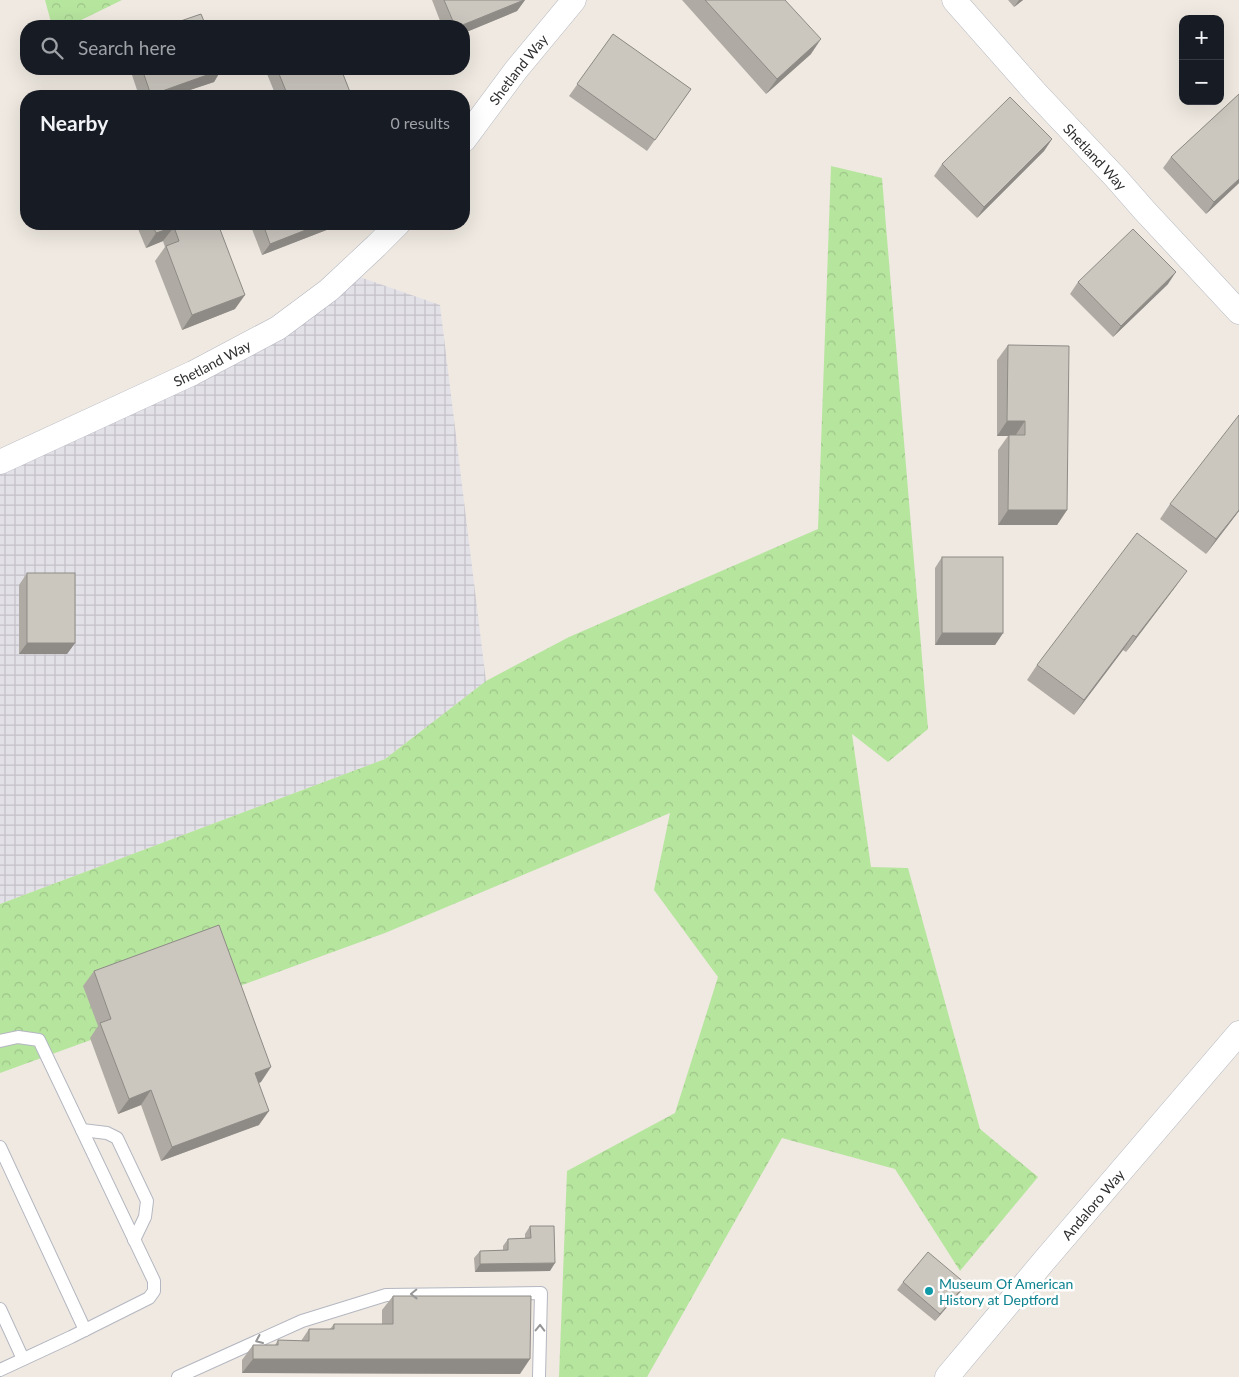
<!DOCTYPE html>
<meta charset="utf-8">
<style>
:root{--surface:#171b24;--page:#20242c;--text:#f1f3f6;--muted:#9ea1a6;--line:#363941}
body{margin:0;font-family:Lato,sans-serif;background:var(--page);color:var(--text)}
.controls{position:absolute;right:15px;top:15px;display:grid;overflow:hidden;border-radius:10px;box-shadow:0 5px 20px #0002}
.controls button{width:45px;height:45px;display:grid;place-items:center;padding:0;border:0;border-bottom:1px solid var(--line);background:var(--surface);color:var(--text);font:25px sans-serif}
.list{margin:0;padding:0;list-style:none}
h2{display:flex;justify-content:space-between;align-items:center;height:65px;margin:0;padding:0 20px;font-size:21px}
h2 small{font-size:16px;font-weight:400;color:var(--muted)}
.icon{flex:none;width:28px;height:28px;fill:none;stroke:currentColor;stroke-width:2;stroke-linecap:round;stroke-linejoin:round}
.map{position:relative;flex:none;width:1239px;height:1377px;overflow:hidden}
.search{position:absolute;background:var(--surface);box-shadow:0 5px 20px #0002;left:20px;top:20px;width:450px;height:55px;display:flex;align-items:center;gap:12px;box-sizing:border-box;padding:0 18px;border-radius:20px;color:var(--muted);font-size:19px}
.panel{position:absolute;background:var(--surface);box-shadow:0 5px 20px #0002;left:20px;top:90px;width:450px;height:140px;border-radius:20px}
.map>svg:first-child{display:block}
.industrial{fill:url(#industrial-grid)}
.forest{fill:url(#forest-crowns)}
.lines{fill:none;stroke-linecap:round;stroke-linejoin:round}
.lane-casing{stroke:#b4b7c1;stroke-width:14}
.street-casing{stroke:#b4b7c1;stroke-width:25}
.lane{stroke:#fff;stroke-width:12}
.street{stroke:#fff;stroke-width:24}
.wall{fill:#afaba4}
.shaded-wall{fill:#8e8b86}
.building{fill:#cbc7bf;stroke:#8e8b86}
.oneway{stroke:#969696}
.culture-dot{fill:#0f9aa8;stroke:#fff;stroke-width:2}
.labels{text-anchor:middle;dominant-baseline:central;stroke-width:5;stroke-linejoin:round;paint-order:stroke}
.street-label{font-size:14px;fill:#2e2e2e;stroke:#fff}
.culture-label{font-size:14px;fill:#0d838f;stroke:#fff;text-anchor:start}
</style>
<div class="map">
<svg width="1239" height="1377" viewBox="0 0 1239 1377">
<defs>
<pattern id="industrial-grid" width="8" height="8" patternUnits="userSpaceOnUse" patternTransform="scale(1.25)"><rect width="8" height="8" fill="#e3e1e8"/><path d="M0 4h8M4 0v8" fill="none" stroke="#c3c1c7"/></pattern>
<pattern id="forest-crowns" width="20" height="18" patternUnits="userSpaceOnUse" patternTransform="scale(1.25)"><rect width="20" height="18" fill="#b6e59e"/><path d="M2 6a3 3 0 1 1 6 0M12 15a3 3 0 1 1 6 0" fill="none" stroke="#9dc588"/></pattern>
</defs>
<rect width="100%" height="100%" fill="#efe9e1"/>
<!-- industrial -->
<polygon class="industrial" points="354,275 440,305 486,681 385,759 0,904 0,458 147,402"/>
<!-- forest -->
<g class="forest">
<polygon points="45,0 122,0 69,26 52,26"/>
<polygon points="831,166 882,178 928,729 888,762 852,734 871,867 908,868 980,1129 1038,1177 960,1271 895,1169 782,1138 647,1377 559,1377 567,1171 675,1113 718,977 654,890 670,813 385,933 0,1073 0,904 385,759 486,681 569,637 818,529"/>
</g>
<g class="lines">
<!-- lane casing -->
<g class="lane-casing">
<g id="lane">
<polyline points="0,1041 18,1037 39,1040 154,1281 154,1291 149,1298 71,1337 0,1370"/>
<polyline points="82,1130 107,1133 117,1138 147,1201 145,1217 134,1240"/>
<polyline points="0,1147 85,1330"/>
<polyline points="0,1309 23,1359"/>
<polyline points="178,1377 302,1321 386,1295 541,1293 539,1377"/>
</g>
</g>
<!-- street casing -->
<g class="street-casing">
<g id="street">
<path id="s1" d="M 954,0 L 1035,92 L 1116,178 L 1144,210 L 1239,312"/>
<path id="s2" d="M 464,140 L 516,70 L 574,0"/>
<path id="s3" d="M 0,462 L 193,373 L 278,328 L 329,290 L 376,246 L 398,224"/>
<path id="s4" d="M 947,1377 L 1044,1261 L 1239,1033"/>
</g>
</g>
<!-- lane -->
<use href="#lane" class="lane"/>
<!-- street -->
<use href="#street" class="street"/>
</g>
<!-- wall -->
<g class="wall">
<polygon points="432,0 525,0 517,11 464,33 464,26 442,26"/>
<polygon points="682,0 785,0 811,54 766,94"/>
<polygon points="1008,0 1023,0 1014,7"/>
<polygon points="613,34 691,89 647,151 569,96"/>
<polygon points="130,69 221,69 221,70 214,82 172,96 139,96"/>
<polygon points="265,69 341,69 348,96 276,96"/>
<polygon points="1239,94 1239,183 1206,214 1163,168 1171,157"/>
<polygon points="1052,139 1044,151 977,218 934,176 942,164"/>
<polygon points="136,224 218,224 235,309 182,330 155,261 165,247 163,241 146,248"/>
<polygon points="250,224 342,224 262,255"/>
<polygon points="1078,282 1168,284 1113,337 1070,294"/>
<polygon points="1008,345 1067,510 1057,525 998,525 998,450 1008,436 997,436 997,360"/>
<polygon points="1170,504 1239,511 1206,554 1160,519"/>
<polygon points="942,557 1003,633 995,645 935,645 935,568"/>
<polygon points="27,573 75,643 67,654 19,654 19,585"/>
<polygon points="1176,586 1126,652 1123,650 1074,715 1027,680 1037,665"/>
<polygon points="94,971 261,1082 259,1083 259,1125 161,1161 141,1105 118,1114 90,1038 98,1026 83,986"/>
<polygon points="530,1226 550,1271 475,1272 474,1258 480,1251 503,1250 503,1246 508,1239 525,1238 525,1234"/>
<polygon points="903,1282 966,1284 960,1292 935,1321 897,1290"/>
<polygon points="393,1296 520,1374 242,1373 242,1360 253,1345 275,1345 278,1340 301,1341 309,1329 330,1329 334,1324 382,1324 382,1310"/>
</g>
<!-- shaded-wall -->
<g class="shaded-wall">
<polygon points="524,0 525,0 517,11 464,33 464,26 460,26"/>
<polygon points="1019,0 1023,0 1014,7"/>
<polygon points="821,39 811,54 766,94 777,79"/>
<polygon points="221,70 214,82 172,96 150,96 151,95"/>
<polygon points="350,92 348,96 340,96"/>
<polygon points="1052,139 1044,151 977,218 984,207"/>
<polygon points="1239,179 1239,183 1206,214 1214,202"/>
<polygon points="321,224 342,224 262,255 270,244"/>
<polygon points="174,227 163,241 146,248 156,233"/>
<polygon points="1176,272 1168,284 1113,337 1121,326"/>
<polygon points="245,295 235,309 182,330 192,315"/>
<polygon points="1007,421 1025,421 1015,436 997,436"/>
<polygon points="1008,510 1067,510 1057,525 998,525"/>
<polygon points="1239,510 1239,511 1206,554 1216,539"/>
<polygon points="1187,571 1176,586 1126,652 1136,637"/>
<polygon points="942,633 1003,633 995,645 935,645"/>
<polygon points="1133,635 1123,650 1074,715 1084,700"/>
<polygon points="27,643 75,643 67,654 19,654"/>
<polygon points="271,1067 261,1082 245,1088 255,1073"/>
<polygon points="151,1090 141,1105 118,1114 129,1099"/>
<polygon points="269,1111 259,1125 161,1161 172,1147"/>
<polygon points="555,1263 550,1271 475,1272 480,1264"/>
<polygon points="966,1284 960,1292 935,1321 940,1314"/>
<polygon points="253,1359 530,1359 520,1374 242,1373"/>
</g>
<!-- building -->
<g class="building">
<polygon points="444,0 524,0 460,26 455,26"/>
<polygon points="705,0 785,0 821,39 777,79"/>
<polygon points="201,14 206,26 166,26"/>
<polygon points="322,22 324,26 311,26"/>
<polygon points="613,34 691,89 655,140 577,84"/>
<polygon points="142,69 221,69 221,70 151,95"/>
<polygon points="277,69 341,69 350,92 340,96 288,96"/>
<polygon points="1239,94 1239,179 1214,202 1171,157"/>
<polygon points="1010,97 1052,139 984,207 942,164"/>
<polygon points="152,224 218,224 245,295 192,315 166,246 179,241 174,227 156,233"/>
<polygon points="263,224 321,224 270,244"/>
<polygon points="1133,229 1176,272 1121,326 1078,282"/>
<polygon points="1008,345 1069,346 1067,510 1008,510 1009,435 1025,435 1025,421 1007,421"/>
<polygon points="1239,415 1239,510 1216,539 1170,504"/>
<polygon points="1137,533 1187,571 1136,637 1133,635 1084,700 1037,665"/>
<rect x="942" y="557" width="61" height="76"/>
<rect x="27" y="573" width="48" height="70"/>
<polygon points="219,925 271,1067 255,1073 269,1111 172,1147 151,1090 129,1099 100,1023 111,1019 94,971"/>
<polygon points="530,1226 554,1226 555,1263 480,1264 480,1251 508,1250 508,1239 531,1238"/>
<polygon points="928,1252 966,1284 940,1314 903,1282"/>
<polygon points="393,1296 531,1296 530,1359 253,1359 253,1345 278,1345 278,1340 309,1341 309,1329 334,1329 334,1324 393,1324"/>
</g>
<!-- one-way arrows -->
<defs><path id="oneway-chevron" d="M-2-3.5L2.5 0L-2 3.5" fill="none" stroke-width="1.6" stroke-linecap="round" stroke-linejoin="round" transform="scale(1.25)"/></defs>
<g class="oneway">
<use href="#oneway-chevron" transform="translate(414 1294) rotate(179)"/>
<use href="#oneway-chevron" transform="translate(540 1328) rotate(-89)"/>
<use href="#oneway-chevron" transform="translate(259 1340) rotate(156)"/>
</g>
<!-- markers -->
<circle class="culture-dot" cx="929" cy="1291" r="5"/>
<g class="labels">
<!-- street labels -->
<g class="street-label">
<text stroke="none"><textPath href="#s2" startOffset="89">Shetland Way</textPath></text>
<text stroke="none"><textPath href="#s1" startOffset="211">Shetland Way</textPath></text>
<text stroke="none"><textPath href="#s3" startOffset="234">Shetland Way</textPath></text>
<text stroke="none"><textPath href="#s4" startOffset="226">Andaloro Way</textPath></text>
</g>
<!-- culture labels -->
<g class="culture-label">
<text x="939" y="1283">Museum Of American<tspan x="939" dy="16">History at Deptford</tspan></text>
</g>
</g>
</svg>
<div class="controls">
<button>+</button>
<button>−</button>
</div>
<div class="search"><svg class="icon" aria-label="search" viewBox="0 0 24 24"><circle cx="10" cy="10" r="6"/><path d="M15 15l6 6"/></svg>Search here</div>
<section class="panel">
<h2>Nearby<small>0 results</small></h2>
<ul class="list">
</ul>
</section>
</div>
